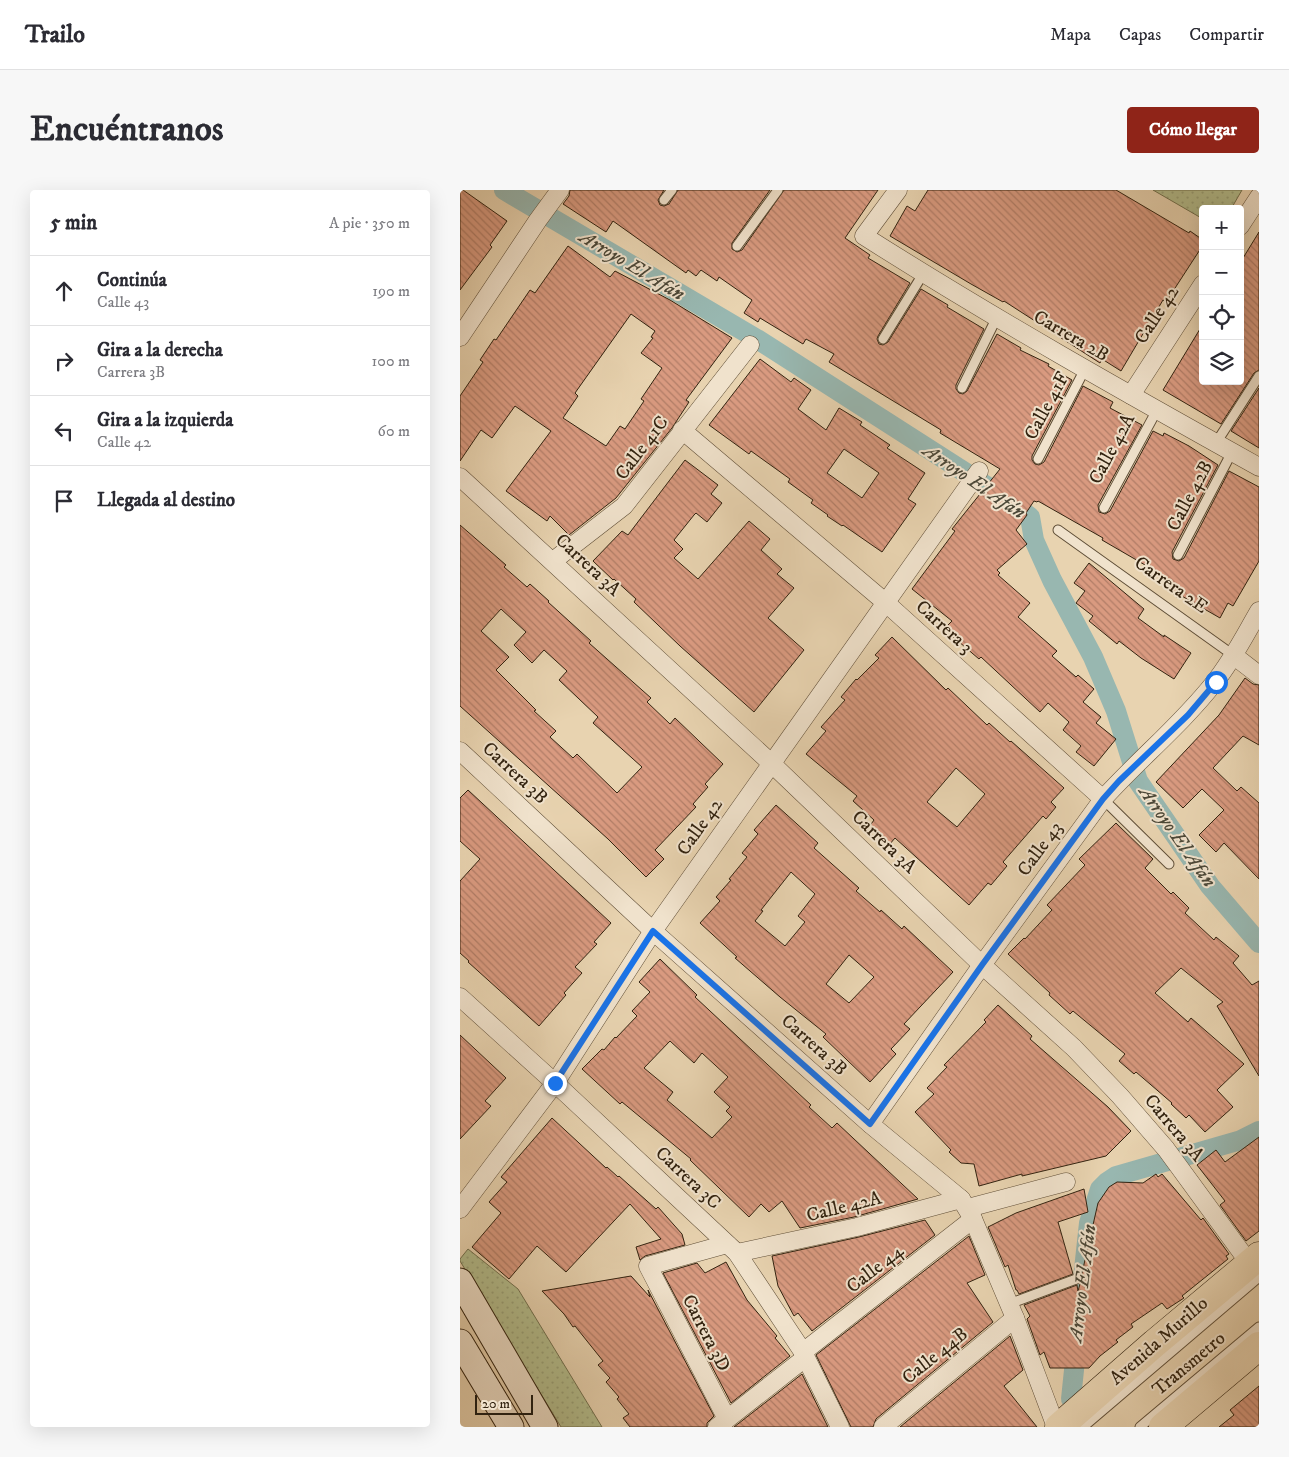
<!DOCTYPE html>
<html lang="es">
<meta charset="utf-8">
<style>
:root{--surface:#fff;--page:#f7f7f7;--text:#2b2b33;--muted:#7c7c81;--line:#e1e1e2;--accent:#8f2418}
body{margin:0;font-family:"IM FELL DW Pica",serif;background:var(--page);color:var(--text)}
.controls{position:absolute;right:15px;top:15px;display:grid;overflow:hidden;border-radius:5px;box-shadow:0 5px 20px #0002}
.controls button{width:45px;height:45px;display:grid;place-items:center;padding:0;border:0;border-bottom:1px solid var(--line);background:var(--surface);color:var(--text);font:25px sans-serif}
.scale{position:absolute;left:15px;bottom:12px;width:58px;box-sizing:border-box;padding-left:5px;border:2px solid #322310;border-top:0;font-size:14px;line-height:18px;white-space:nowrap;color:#322310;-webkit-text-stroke:4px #f0e2cc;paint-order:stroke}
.stop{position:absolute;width:15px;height:15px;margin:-11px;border:4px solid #1a73e8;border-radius:50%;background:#fff}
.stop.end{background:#1a73e8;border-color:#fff;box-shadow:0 1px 5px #0008}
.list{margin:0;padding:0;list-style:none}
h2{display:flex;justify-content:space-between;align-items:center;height:65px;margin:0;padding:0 20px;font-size:21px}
h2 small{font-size:16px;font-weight:400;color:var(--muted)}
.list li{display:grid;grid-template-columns:32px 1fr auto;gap:15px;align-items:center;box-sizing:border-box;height:70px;padding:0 20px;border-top:1px solid var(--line)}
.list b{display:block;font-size:19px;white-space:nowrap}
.list p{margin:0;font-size:16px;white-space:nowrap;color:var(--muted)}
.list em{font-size:16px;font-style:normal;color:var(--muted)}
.icon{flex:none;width:28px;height:28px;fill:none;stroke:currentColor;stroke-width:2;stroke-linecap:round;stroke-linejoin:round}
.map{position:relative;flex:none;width:799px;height:1237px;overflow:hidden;border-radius:5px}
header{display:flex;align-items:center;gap:30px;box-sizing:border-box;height:70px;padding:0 25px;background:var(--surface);border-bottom:1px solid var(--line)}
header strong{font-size:24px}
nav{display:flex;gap:28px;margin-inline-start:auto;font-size:18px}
.intro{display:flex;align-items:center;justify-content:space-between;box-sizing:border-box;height:120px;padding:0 30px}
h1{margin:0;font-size:35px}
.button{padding:12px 22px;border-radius:5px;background:var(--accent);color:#fff;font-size:18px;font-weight:700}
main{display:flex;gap:30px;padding:0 30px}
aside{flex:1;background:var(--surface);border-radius:5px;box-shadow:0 5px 20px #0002}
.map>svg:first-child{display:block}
.park{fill:url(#park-dots);stroke:#72704e}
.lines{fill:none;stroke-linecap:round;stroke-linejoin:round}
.canal{stroke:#98b7b0;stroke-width:20}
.building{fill:url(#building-back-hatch);stroke:#322310;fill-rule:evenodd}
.lane-casing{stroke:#604f38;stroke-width:11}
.street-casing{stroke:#604f38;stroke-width:19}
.secondary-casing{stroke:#322310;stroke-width:27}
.primary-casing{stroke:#322310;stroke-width:29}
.lane{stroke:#f0e2cc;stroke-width:9}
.street{stroke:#f0e2cc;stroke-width:18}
.secondary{stroke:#f0e2cc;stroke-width:25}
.primary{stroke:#e8d3b0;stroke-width:28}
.route{stroke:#1a73e8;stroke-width:6}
.labels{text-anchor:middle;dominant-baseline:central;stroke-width:4;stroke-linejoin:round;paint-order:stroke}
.street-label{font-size:19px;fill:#322310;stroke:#f0e2cc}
.water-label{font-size:20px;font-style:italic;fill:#4c4838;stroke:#f0e2cc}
</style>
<header>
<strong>Trailo</strong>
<nav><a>Mapa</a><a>Capas</a><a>Compartir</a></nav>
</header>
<div class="intro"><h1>Encuéntranos</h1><a class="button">Cómo llegar</a></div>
<main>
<aside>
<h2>5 min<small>A pie · 350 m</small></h2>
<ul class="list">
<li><svg class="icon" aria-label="ahead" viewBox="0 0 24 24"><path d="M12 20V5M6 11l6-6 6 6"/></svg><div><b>Continúa</b><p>Calle 43</p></div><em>190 m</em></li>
<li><svg class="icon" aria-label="right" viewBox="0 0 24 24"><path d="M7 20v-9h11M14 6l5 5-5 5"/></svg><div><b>Gira a la derecha</b><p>Carrera 3B</p></div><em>100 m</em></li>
<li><svg class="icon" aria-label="left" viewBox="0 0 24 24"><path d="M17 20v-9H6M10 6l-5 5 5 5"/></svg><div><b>Gira a la izquierda</b><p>Calle 42</p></div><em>60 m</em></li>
<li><svg class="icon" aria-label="arrive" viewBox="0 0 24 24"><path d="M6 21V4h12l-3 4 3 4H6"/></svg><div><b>Llegada al destino</b></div></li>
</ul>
</aside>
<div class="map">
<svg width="799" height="1237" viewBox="0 0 799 1237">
<defs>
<pattern id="park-dots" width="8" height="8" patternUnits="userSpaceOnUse" patternTransform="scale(1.25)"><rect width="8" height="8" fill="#b3bd8d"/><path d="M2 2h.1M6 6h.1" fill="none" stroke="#9aa279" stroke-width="1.8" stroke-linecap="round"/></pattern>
<pattern id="building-back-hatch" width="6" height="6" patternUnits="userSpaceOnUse" patternTransform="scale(1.25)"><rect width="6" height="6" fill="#d99a80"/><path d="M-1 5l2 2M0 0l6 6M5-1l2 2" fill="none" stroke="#b17d67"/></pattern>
</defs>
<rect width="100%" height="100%" fill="#e8d3b0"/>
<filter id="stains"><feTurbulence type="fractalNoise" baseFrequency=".004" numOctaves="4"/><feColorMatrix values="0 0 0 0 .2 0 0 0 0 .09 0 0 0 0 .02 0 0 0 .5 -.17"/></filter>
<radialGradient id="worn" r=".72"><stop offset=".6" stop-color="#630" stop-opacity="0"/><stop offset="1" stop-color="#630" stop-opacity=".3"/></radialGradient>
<!-- park -->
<g class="park">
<polygon points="693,0 782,0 771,19 743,19 743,29"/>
<polygon points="8,1059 58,1099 142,1237 101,1237 0,1071 0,1069"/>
</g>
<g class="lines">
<!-- canal -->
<g class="canal">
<polyline points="44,0 297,149 542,306 570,327 574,350 592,390 633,467 656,521 678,591 750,696 799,753"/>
<polyline points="622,1098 629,1033 640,999 647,992 656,986 781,950 799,941"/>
<polyline points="611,1209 617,1151"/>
</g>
</g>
<!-- building -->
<g class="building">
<polygon points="0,0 3,0 47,31 30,55 32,57 0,100"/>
<polygon points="110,0 204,0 198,10 200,15 204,16 209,14 218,0 310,0 272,53 272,59 277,62 282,60 324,0 418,0 385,48 410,65 408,68 450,93 418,146 417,149 419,154 423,155 428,152 461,99 488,115 487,117 524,139 496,195 496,199 499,203 503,204 507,201 537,144 561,158 560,160 589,174 588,176 612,190 572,266 572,270 575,274 579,275 584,272 623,196 653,212 650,218 682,235 638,315 639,322 645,324 650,321 693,241 703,246 704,243 729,256 758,275 712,362 713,369 719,371 724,368 769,281 799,297 799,371 773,416 768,413 760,428 720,405 718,408 705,397 707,395 692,379 642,350 643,348 578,311 577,312 574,311 566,323 567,325 556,340 567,354 537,380 540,383 538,385 570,413 558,427 597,461 592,466 616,487 618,485 634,499 623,512 641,527 636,533 656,549 634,576 616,562 621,556 603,540 609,532 588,513 580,522 521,467 519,469 484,439 492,431 452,399 495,341 492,339 540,279 480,243 481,240 369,172 374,164 346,149 343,154 300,128 298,132 284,123 292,110 259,87 257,91 241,80 236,86 228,80 226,83 153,31 146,42 103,14 109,6"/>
<polygon points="468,0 656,0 729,43 730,41 743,50 743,55 706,112 703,110 661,181 642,169 640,173 544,111 543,112 511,94 430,46 447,16 455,21"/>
<polygon points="799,42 799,180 794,183 761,234 703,200 743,134 743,191 780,191 780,73"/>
<path d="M 108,56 L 150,87 L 155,81 L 210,110 L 272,148 L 226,210 L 229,212 L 212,238 L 156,308 L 109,345 L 90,326 L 87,331 L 46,301 L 91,241 L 55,216 L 32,248 L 21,240 L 0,271 L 0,206 L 23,172 L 20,170 L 34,149 L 36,150 L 70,100 L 75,103 ZM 171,124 L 195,141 L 191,147 L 193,148 L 181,163 L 202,178 L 181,209 L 184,211 L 165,239 L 160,236 L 146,256 L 103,228 L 118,206 L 115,203 Z"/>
<path d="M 300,169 L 331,192 L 334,188 L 351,200 L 338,219 L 366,240 L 379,218 L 402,232 L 400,235 L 430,255 L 427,258 L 465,283 L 448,309 L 456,314 L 422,362 L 383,335 L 382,336 L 367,326 L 368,325 L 351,313 L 353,310 L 328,292 L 330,289 L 291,261 L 289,264 L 249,235 ZM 384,259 L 419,283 L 402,308 L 367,283 Z"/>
<polygon points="799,198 799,258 771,241"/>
<polygon points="225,270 258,295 251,304 262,313 247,332 236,323 234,325 214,350 223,359 214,368 238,389 289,331 310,349 301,360 322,379 317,384 334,398 308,428 344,460 294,522 220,456 174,412 176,409 154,389 153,390 133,371 162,341 168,345"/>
<path d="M 0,335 L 46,375 L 44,377 L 67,397 L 70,394 L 89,411 L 88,412 L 131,451 L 129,453 L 191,508 L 187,512 L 210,534 L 215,528 L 263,574 L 245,594 L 248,597 L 233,614 L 236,617 L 195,660 L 204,669 L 186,687 L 148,649 L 0,516 ZM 41,419 L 66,442 L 54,455 L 72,473 L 84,460 L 107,481 L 99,490 L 138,527 L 133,533 L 182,577 L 157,603 L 117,564 L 113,568 L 90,547 L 96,541 L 74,521 L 76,520 L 36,480 L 49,467 L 21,441 Z"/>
<polygon points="629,373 684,419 678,428 704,447 704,445 731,463 714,489 681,468 659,451 657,454 629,431 633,426 616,413 625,401 614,393"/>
<path d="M 432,447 L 486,500 L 488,498 L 527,535 L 529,533 L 550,552 L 551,551 L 604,598 L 591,612 L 596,617 L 586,629 L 583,626 L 543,672 L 547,676 L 531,695 L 528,693 L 509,715 L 435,648 L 429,655 L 409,637 L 414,630 L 393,611 L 397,606 L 346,564 L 366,541 L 361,537 L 385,510 L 381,507 L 396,489 L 397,490 L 419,468 L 415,465 ZM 496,578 L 525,604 L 497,637 L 467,612 Z"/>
<polygon points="785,488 793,494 799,495 799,555 783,546 753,578 777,601 781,597 799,613 799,689 764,653 756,662 739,645 764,620 742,599 723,618 696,592 759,525"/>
<polygon points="8,600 151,733 134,752 137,754 115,777 122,783 104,803 106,805 79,836 8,772 9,771 0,763 0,691 20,669 0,651 0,608"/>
<path d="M 316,615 L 358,653 L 354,658 L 399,698 L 396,701 L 420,722 L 421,720 L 442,739 L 444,736 L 493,782 L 444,834 L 450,839 L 431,859 L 436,864 L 410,892 L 363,847 L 366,844 L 320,807 L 275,768 L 277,767 L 240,733 L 260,711 L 256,707 L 271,690 L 269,689 L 287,667 L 282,663 L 298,644 L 294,640 ZM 331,682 L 355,704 L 338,726 L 345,732 L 325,756 L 295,731 L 303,721 L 301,720 ZM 389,765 L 414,787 L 389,813 L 366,794 Z"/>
<polygon points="656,633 693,669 685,678 711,704 713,702 729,718 725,723 754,750 756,747 779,766 773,773 792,795 799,791 799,886 757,816 763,812 721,778 695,803 728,832 731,828 784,874 757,900 773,917 745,942 729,925 726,928 711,914 712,913 676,882 674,884 659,871 665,864 613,821 610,824 589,805 590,803 548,764 564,748 565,749 592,720 587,715 625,675 619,669"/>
<path d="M 200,769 L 237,805 L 235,807 L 351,915 L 349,917 L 372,938 L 377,933 L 458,1009 L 394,1027 L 340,1038 L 322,1011 L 309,1022 L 301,1014 L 289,1027 L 230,970 L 231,969 L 162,912 L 160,914 L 122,879 L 142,859 L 144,860 L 155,847 L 156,848 L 177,826 L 172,821 L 190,802 L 179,792 ZM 210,851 L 234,873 L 242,863 L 268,887 L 254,902 L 270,917 L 266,921 L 272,927 L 252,948 L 207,910 L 213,902 L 184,878 Z"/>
<polygon points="538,815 572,846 570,849 648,917 671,941 646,966 562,986 562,984 519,996 514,974 501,973 489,962 491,960 455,922 474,904 467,898 487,877 484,875 526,832 524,830"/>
<polygon points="0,845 46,888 25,911 31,916 0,949"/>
<polygon points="92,928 146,978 147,977 158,987 159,986 196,1019 198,1017 222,1044 225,1055 185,1066 180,1070 176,1057 201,1049 170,1014 106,1082 77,1056 49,1089 12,1057 41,1023 29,1012 47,992 41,987"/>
<polygon points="799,947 799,1041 786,1051 760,1015 765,1011 737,975 756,960 765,972"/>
<polygon points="696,984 698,987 702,984 741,1030 743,1028 769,1064 766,1066 768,1069 722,1106 724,1108 707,1119 702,1113 671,1134 673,1137 656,1150 658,1152 640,1166 629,1178 590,1178 584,1162 580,1165 567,1129 570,1126 564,1115 617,1095 618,1101 620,1094 625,1090 622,1083 638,1013 649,997 657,992 683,993"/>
<polygon points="624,999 628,1022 598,1032 613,1084 559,1104 557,1100 556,1100 548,1075 545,1077 528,1037 556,1023"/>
<polygon points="465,1030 475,1045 352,1141 338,1123 334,1126 318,1096 312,1066 399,1047"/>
<polygon points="509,1046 525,1085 507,1093 533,1132 416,1229 413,1237 391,1237 356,1165"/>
<polygon points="266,1072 287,1110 317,1146 315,1148 330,1166 271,1213 203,1083 237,1073 245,1083"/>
<polygon points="171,1086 190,1107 188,1100 254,1226 247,1233 247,1237 170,1237 163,1228 169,1224 157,1209 159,1207 146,1192 150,1188 138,1175 143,1171 115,1136 113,1137 104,1124 82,1101"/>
<polygon points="550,1146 563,1180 544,1196 577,1237 440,1237"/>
<polygon points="342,1184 368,1237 274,1237"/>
<polygon points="799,1196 799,1237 759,1237 774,1225 770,1220"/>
</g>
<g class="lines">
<!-- lane casing -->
<g class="lane-casing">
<g id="lane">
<polyline points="204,10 212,0"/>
<polyline points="277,56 318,0"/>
<polyline points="423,149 463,84"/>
<polyline points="502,198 537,127"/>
<polyline points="756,253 799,186"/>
<polyline points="578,269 625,179"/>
<polyline points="644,318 697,220"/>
<polyline points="598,340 773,465"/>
<polyline points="718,365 772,262"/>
<polyline points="643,609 709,674"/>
<polyline points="549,1114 619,1088"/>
<polyline points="623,1237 799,1087"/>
<polyline points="680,1237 799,1137"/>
</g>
</g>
<!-- street casing -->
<g class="street-casing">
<g id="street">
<path d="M 438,0 L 404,46 C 533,128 666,203 799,277"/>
<polyline points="780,36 799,7"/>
<polyline points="0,147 78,30 100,0"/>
<polyline points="671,205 743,94"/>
<polyline points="222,240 425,412 643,609"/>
<polyline points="0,287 311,573 522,775 614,858 660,906 706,959 790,1074"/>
<polyline points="93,371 164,316 290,155"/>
<polyline points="773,465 799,485"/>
<polyline points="0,561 193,741 410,934 501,1009 513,1029 555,1128 596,1237"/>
<polyline points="0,807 95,893 277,1063 343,1162 380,1237"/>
<path d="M 410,934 L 522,775 L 643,609 C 679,569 721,535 754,493 C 772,471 785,445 799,421"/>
<polyline points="508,1018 606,992"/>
<polyline points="0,1019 95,893 193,741 519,281"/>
<polyline points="277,1063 397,1037 501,1009"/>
<polyline points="343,1162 513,1029"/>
<polyline points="267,1229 188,1076 267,1054"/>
<polyline points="257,1237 345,1168"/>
<polyline points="423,1237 555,1128"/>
</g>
</g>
<!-- secondary casing -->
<g class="secondary-casing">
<g id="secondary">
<polyline points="0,1091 85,1237"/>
<polyline points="0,1152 51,1237"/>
</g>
</g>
<!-- primary casing -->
<g class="primary-casing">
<g id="primary">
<polyline points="599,1237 695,1153 799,1066"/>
<polyline points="703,1237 799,1156"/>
</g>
</g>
<!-- lane -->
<use href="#lane" class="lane"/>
<!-- street -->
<use href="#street" class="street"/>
<!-- secondary -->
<use href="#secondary" class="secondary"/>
<!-- primary -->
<use href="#primary" class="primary"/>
</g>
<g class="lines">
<!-- route -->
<polyline class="route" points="95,893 193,741 410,934 522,775 643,609 659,591 728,525 756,492"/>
</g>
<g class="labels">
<!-- street labels -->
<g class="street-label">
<text transform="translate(697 125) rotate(-57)">Calle 42</text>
<text transform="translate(611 146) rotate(30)">Carrera 2B</text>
<text transform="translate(587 216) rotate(-62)">Calle 41F</text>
<text transform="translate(182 258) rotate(-53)">Calle 41C</text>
<text transform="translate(652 259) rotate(-62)">Calle 42A</text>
<text transform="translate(730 306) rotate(-62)">Calle 42B</text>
<text transform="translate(128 375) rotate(43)">Carrera 3A</text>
<text transform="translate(711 395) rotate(35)">Carrera 2E</text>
<text transform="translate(484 437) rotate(42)">Carrera 3</text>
<text transform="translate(55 583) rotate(43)">Carrera 3B</text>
<text transform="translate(240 637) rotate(-55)">Calle 42</text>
<text transform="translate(424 652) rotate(44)">Carrera 3A</text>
<text transform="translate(580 659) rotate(-54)">Calle 43</text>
<text transform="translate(354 855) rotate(42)">Carrera 3B</text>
<text transform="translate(714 938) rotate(50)">Carrera 3A</text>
<text transform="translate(228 988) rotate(43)">Carrera 3C</text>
<text transform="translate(384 1017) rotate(-14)">Calle 42A</text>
<text transform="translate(415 1079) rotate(-38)">Calle 44</text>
<text transform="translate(246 1143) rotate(63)">Carrera 3D</text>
<text transform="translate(699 1151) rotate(-41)">Avenida Murillo</text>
<text transform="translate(475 1166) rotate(-39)">Calle 44B</text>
<text transform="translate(729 1174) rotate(-40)">Transmetro</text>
</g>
<!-- water labels -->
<g class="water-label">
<text transform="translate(172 76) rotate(31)">Arroyo El Afán</text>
<text transform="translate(514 292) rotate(34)">Arroyo El Afán</text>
<text transform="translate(717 647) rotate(55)">Arroyo El Afán</text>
<text transform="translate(623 1093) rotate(-83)">Arroyo El Afán</text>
</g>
</g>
<rect width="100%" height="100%" filter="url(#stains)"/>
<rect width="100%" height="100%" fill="url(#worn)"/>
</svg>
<div class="controls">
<button>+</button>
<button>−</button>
<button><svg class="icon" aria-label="locate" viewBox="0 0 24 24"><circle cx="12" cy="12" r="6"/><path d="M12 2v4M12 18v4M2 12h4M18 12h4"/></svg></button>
<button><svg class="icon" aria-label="layers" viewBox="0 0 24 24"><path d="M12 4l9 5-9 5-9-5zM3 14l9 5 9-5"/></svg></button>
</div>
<div class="scale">20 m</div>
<div class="stop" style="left:756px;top:492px"></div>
<div class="stop end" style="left:95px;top:893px"></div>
</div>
</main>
